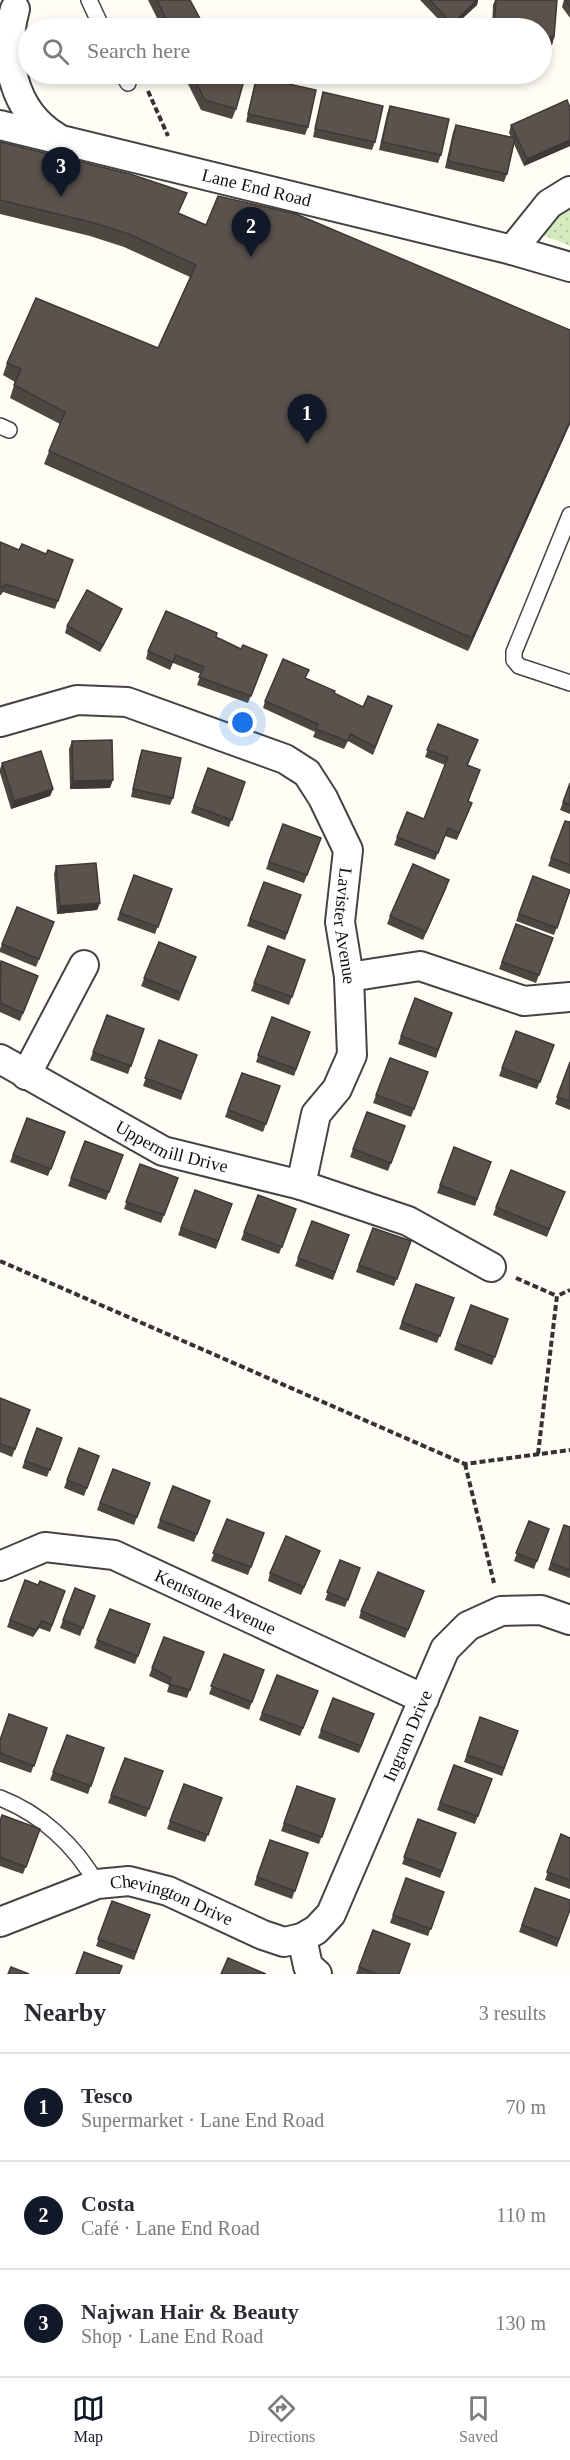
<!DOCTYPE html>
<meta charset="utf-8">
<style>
:root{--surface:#fff;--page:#f2f2f3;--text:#2b2b33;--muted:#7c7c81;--line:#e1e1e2;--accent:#111827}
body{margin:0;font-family:"Times New Roman",serif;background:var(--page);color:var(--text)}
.you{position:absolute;left:243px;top:723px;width:21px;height:21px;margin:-15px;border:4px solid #fff;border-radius:50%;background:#1a73e8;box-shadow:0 0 0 9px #1a73e833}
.badge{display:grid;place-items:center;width:39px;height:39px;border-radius:50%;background:var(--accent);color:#fff;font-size:20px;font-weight:700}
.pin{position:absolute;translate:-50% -50px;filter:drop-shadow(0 2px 3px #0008)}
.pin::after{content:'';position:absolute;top:32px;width:21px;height:18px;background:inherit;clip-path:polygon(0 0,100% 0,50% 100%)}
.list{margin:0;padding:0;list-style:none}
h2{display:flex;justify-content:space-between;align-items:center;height:78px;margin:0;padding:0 24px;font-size:26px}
h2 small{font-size:20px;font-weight:400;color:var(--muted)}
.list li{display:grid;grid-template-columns:39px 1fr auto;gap:18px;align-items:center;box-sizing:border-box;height:108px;padding:0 24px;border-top:2px solid var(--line)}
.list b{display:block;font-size:22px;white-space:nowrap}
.list p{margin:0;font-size:20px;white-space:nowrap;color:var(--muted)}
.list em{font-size:20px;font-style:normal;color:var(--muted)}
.icon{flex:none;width:33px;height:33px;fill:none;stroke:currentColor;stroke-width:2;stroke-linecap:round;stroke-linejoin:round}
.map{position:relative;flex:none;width:570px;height:1974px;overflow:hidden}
.search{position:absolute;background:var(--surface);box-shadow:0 3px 9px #0003;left:18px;right:18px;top:18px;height:66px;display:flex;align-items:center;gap:15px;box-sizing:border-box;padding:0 21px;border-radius:33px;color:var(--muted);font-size:22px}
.sheet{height:402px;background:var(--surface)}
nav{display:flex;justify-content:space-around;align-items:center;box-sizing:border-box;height:84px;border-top:2px solid var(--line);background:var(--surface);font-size:16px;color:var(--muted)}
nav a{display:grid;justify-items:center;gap:3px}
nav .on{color:var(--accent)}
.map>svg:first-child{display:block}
.grass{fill:url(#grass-dots)}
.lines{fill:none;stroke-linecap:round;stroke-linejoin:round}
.lane-casing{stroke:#444;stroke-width:18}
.street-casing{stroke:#444;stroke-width:32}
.path{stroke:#333;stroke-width:4;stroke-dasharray:6 3;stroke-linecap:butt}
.lane{stroke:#fff;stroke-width:15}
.street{stroke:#fff;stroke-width:28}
.wall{fill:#4d4742}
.shaded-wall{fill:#3f3936}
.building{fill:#5a524d;stroke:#3f3936;stroke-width:1.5}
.labels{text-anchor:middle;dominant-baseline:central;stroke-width:6;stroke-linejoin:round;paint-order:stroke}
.street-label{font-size:18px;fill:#111;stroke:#fff}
</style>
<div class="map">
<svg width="570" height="1974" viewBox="0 0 570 1974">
<defs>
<pattern id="grass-dots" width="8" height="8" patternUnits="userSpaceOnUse" patternTransform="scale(1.5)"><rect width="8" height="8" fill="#d5ebbd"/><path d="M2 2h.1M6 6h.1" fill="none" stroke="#b6c8a1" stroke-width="1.8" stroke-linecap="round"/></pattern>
</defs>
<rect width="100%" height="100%" fill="#fffdf5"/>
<!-- grass -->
<polygon class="grass" points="570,207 570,246 543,235 565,209"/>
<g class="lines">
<!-- lane casing -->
<g class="lane-casing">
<g id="lane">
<polyline points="89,0 102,28"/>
<polyline points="123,74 128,83"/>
<polyline points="0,426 9,430"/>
<polyline points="570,515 514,652 514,660 519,666 570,683"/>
<path d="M 0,1798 C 41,1814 75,1845 97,1884"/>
</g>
</g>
<!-- street casing -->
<g class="street-casing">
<g id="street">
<path d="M 15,9 C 2,56 12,110 56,137"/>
<path id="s1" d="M 0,125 L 512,250 L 570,267"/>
<polyline points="512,250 549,204 570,191"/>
<path id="s2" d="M 0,722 L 77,700 L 127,702 L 285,759 L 307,773 L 323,798 L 348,850 L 340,922 L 349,977 L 352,1055 L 337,1089 L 316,1114 L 301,1185"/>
<polyline points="349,977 420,966 524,1001 570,997"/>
<path id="s3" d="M 0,1059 L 163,1151 L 301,1185 L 408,1221 L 491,1267"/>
<polyline points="26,1075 84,965"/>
<path id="s4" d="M 0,1566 L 45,1547 L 114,1555 L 424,1699"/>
<path id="s5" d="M 0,1922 L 97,1884 L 129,1881 L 168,1891 L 263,1935 L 284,1942 L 302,1938 L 308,1966 L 317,1974"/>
<path id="s6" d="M 302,1938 L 316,1930 L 331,1914 L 445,1649 L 468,1626 L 501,1611 L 541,1610 L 570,1620"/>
</g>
</g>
<!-- path -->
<g class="path">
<polyline points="148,91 168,136"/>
<polyline points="0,1261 465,1464 570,1450"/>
<polyline points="516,1278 557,1296"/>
<polyline points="538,1454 557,1296 570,1290"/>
<polyline points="465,1464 494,1583"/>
</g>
<!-- lane -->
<use href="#lane" class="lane"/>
<!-- street -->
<use href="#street" class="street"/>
</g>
<!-- wall -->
<g class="wall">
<polygon points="148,0 190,0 205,28 162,28"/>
<polygon points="420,0 478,0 477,5 452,28 447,28"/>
<polygon points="495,0 557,0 554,37 552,45 542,44 542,28 492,28 493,5"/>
<polygon points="564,0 570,0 570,18 562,7"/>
<polygon points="183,74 232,74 236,109 232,119 201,110"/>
<polygon points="257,77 308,127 305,135 246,122 254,85"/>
<polygon points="323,92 375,142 372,150 313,137 321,100"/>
<polygon points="390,106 441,155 438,163 379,150 387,114"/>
<polygon points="570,108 570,146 524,166 514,144 507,174 504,182 445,168 453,132 456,125 511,137 509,133 511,125"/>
<polygon points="0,142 179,213 570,424 468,651 44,464 60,424 10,398 15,382 3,375 7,363 158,348 190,277 124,247 90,236 0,214"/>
<polygon points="0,542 19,550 46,554 73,560 55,609 3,592 1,595 0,595"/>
<polygon points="119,616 100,652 65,633 67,626"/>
<polygon points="216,637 241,649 267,655 248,703 197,685 201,674 173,663 170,670 146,659 148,651"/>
<polygon points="306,678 334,694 363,707 392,706 373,755 348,741 344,749 313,737 315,732 263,708 265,701"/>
<polygon points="438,724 478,740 468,765 468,801 472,803 457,840 445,836 435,860 394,845 407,812 424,819 445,765 425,757"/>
<polygon points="72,741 110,788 70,789 69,749"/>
<polygon points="142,750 173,798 170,805 131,797 139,758"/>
<polygon points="2,763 53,789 50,796 11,809 0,773 0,769"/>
<polygon points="208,768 245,782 229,827 191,813"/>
<polygon points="570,783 570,814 560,810"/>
<polygon points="565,821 570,822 570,874 548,866"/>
<polygon points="283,824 321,838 304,883 266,869"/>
<polygon points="56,866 100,903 97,910 57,914 54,874"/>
<polygon points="134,875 172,889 155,934 117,920"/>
<polygon points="533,876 570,892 554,935 516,921"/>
<polygon points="264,882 301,895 285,940 247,926"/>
<polygon points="447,887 423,940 387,924 390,916"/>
<polygon points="17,907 54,922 36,967 0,952 0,949"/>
<polygon points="516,924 553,938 536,983 499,969"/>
<polygon points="159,942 196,957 179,1001 141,986"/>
<polygon points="268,946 305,960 289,1005 251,991"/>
<polygon points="0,962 38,976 20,1021 0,1012"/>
<polygon points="415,998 452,1013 436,1058 398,1044"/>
<polygon points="107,1015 144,1029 128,1074 90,1060"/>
<polygon points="272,1017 310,1032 294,1076 256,1062"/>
<polygon points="516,1031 554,1045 537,1089 499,1076"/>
<polygon points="159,1040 197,1055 181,1100 143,1086"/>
<polygon points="390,1058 428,1072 411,1117 373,1103"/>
<polygon points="570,1062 570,1110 555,1104"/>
<polygon points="242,1073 280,1086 263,1132 225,1117"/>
<polygon points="367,1112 405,1126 388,1171 350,1157"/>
<polygon points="27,1118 65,1132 48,1176 10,1162"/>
<polygon points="85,1141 123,1155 106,1200 68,1186"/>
<polygon points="454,1147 491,1162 475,1206 437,1193"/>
<polygon points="140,1164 178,1178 161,1223 124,1209"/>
<polygon points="195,1190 232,1204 216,1249 178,1235"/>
<polygon points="565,1192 547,1237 493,1215 496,1207"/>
<polygon points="258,1195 296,1209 279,1254 241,1240"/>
<polygon points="312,1221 349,1235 333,1280 295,1266"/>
<polygon points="373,1228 411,1241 394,1286 356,1272"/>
<polygon points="416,1284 454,1298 437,1343 399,1329"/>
<polygon points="471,1305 508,1319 492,1365 454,1350"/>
<polygon points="0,1398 30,1410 12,1457 0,1452"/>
<polygon points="37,1428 62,1438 47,1477 22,1468"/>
<polygon points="79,1448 99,1456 84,1496 64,1488"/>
<polygon points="113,1469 150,1483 134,1525 97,1510"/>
<polygon points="173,1486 210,1501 194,1542 157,1528"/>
<polygon points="227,1519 264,1533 248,1575 211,1561"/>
<polygon points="529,1521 549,1529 534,1569 514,1561"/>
<polygon points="564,1525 570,1527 570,1578 548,1570"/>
<polygon points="317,1558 301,1595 268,1581 270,1573"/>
<polygon points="340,1560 360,1568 345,1607 325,1600"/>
<polygon points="25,1580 38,1585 65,1591 50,1632 39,1628 33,1637 7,1627"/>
<polygon points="75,1588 95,1596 80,1636 60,1628"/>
<polygon points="424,1591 405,1638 359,1618 361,1611"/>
<polygon points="110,1609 150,1624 135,1664 94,1648"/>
<polygon points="164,1637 204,1652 187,1698 167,1692 169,1685 149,1676"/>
<polygon points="224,1654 264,1670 249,1710 209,1694"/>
<polygon points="277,1675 318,1691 300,1736 259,1720"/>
<polygon points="333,1698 374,1714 359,1753 318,1738"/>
<polygon points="480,1717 518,1731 502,1776 464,1762"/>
<polygon points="47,1728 31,1773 0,1762 0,1740"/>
<polygon points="67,1735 104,1748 88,1794 50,1780"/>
<polygon points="125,1758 163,1771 146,1817 108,1803"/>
<polygon points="454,1765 492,1779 475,1824 437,1810"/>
<polygon points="184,1784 222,1798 205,1842 167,1829"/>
<polygon points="297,1786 335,1799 319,1844 281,1831"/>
<polygon points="418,1819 456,1833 440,1878 402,1864"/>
<polygon points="0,1821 40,1829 23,1874 0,1866"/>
<polygon points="561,1834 570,1838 570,1889 545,1880"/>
<polygon points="270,1840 308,1853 292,1899 254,1885"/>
<polygon points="406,1878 444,1892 428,1936 390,1923"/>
<polygon points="535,1888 570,1910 557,1947 519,1932"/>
<polygon points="112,1901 150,1915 134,1960 96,1946"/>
<polygon points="373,1930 399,1974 356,1974"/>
</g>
<!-- shaded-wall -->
<g class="shaded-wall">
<polygon points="477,0 478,0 477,5 452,28 451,28 452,24"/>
<polygon points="542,37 554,37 552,45 542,44"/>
<polygon points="570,140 570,146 524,166 527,159"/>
<polygon points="570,421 570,424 468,651 472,638"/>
<polygon points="122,609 119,616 100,652 103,645"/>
<polygon points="113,780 110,788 70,789 73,781"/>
<polygon points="53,789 50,796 11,809 14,801"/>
<polygon points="100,903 97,910 57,914 60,906"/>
<polygon points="42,1621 39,1628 33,1637 36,1630"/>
</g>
<!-- building -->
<g class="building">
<polygon points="157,0 190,0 205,28 170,28"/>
<polygon points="430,0 477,0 452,24"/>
<polygon points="496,0 557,0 554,37 542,37 542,28 494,28"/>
<polygon points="565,0 570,0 570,7"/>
<polygon points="192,74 232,74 245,77 236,109 205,100"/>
<polygon points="257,77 316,90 308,127 248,114"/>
<polygon points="323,92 383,106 375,142 315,129"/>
<polygon points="567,100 570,108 570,140 527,159 511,125"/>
<polygon points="390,106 449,119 441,155 382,142"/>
<polygon points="456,125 515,138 507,174 448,161"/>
<polygon points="0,142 130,174 187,193 178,213 206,225 218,196 296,214 570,330 570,421 472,638 49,451 65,412 14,385 21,369 7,363 36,298 158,348 196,265 129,234 94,223 0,200"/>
<polygon points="0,542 19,550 22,544 46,554 48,550 73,560 58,601 5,584 4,587 0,586"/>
<polygon points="87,590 122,609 103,645 67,626"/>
<polygon points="166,611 217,633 216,637 241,649 243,645 267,655 251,696 199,677 204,667 176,655 173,662 148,651"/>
<polygon points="283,659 309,670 305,678 335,691 334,693 363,707 368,696 392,706 375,747 351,734 347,741 316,729 318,724 265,701"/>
<polygon points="438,724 478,740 467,765 480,770 468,801 472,803 459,833 448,828 438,853 397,837 407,812 424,819 448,757 427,750"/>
<polygon points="112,740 113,780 73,781 72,741"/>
<polygon points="142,750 181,758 173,798 133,789"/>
<polygon points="41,751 53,789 14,801 2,763"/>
<polygon points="208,768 245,782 232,820 194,806"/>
<polygon points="570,783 570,805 563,802"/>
<polygon points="565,821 570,822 570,865 551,858"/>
<polygon points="283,824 321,838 307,875 269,862"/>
<polygon points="96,863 100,903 60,906 56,866"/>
<polygon points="413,864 449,880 426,932 390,916"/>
<polygon points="134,875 172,889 158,927 120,913"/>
<polygon points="533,876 570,890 557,928 519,914"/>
<polygon points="264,882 301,895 287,933 250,919"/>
<polygon points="17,907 54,922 39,959 2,944"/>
<polygon points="516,924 553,938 539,975 502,962"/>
<polygon points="159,942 196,957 181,993 144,978"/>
<polygon points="268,946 305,960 292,997 254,983"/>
<polygon points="1,961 38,976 23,1013 0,1003"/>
<polygon points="415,998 452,1013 438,1050 401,1036"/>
<polygon points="107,1015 144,1029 131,1066 93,1052"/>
<polygon points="272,1017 310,1032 296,1069 258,1055"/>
<polygon points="516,1031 554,1045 540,1082 502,1068"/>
<polygon points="159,1040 197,1055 183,1092 145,1078"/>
<polygon points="390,1058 428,1072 414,1109 376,1095"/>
<polygon points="570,1062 570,1101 557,1097"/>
<polygon points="242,1073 280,1086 266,1124 228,1110"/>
<polygon points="367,1112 405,1126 391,1163 353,1149"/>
<polygon points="27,1118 65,1132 51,1169 13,1155"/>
<polygon points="85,1141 123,1155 109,1192 71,1178"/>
<polygon points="454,1147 491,1162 477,1199 440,1185"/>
<polygon points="140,1164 178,1178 164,1215 126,1202"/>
<polygon points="511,1170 565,1192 549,1229 496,1207"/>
<polygon points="195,1190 232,1204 218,1241 181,1228"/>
<polygon points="258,1195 296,1209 282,1247 244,1232"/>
<polygon points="312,1221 349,1235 335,1272 298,1258"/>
<polygon points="373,1228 411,1241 397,1279 359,1265"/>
<polygon points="416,1284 454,1298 440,1336 402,1322"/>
<polygon points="471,1305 508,1319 495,1357 457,1343"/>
<polygon points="0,1398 30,1410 15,1449 0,1444"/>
<polygon points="37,1428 62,1438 50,1470 25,1461"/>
<polygon points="79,1448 99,1456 87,1488 67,1480"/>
<polygon points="113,1469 150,1483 137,1517 100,1503"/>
<polygon points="173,1486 210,1501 197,1534 160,1520"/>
<polygon points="227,1519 264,1533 251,1567 213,1553"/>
<polygon points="529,1521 549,1529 537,1561 516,1553"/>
<polygon points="564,1525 570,1527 570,1570 551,1563"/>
<polygon points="286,1536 320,1551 304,1587 270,1573"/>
<polygon points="340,1560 360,1568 348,1600 327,1592"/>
<polygon points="378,1572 424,1591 408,1630 361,1611"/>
<polygon points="25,1580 38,1585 40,1581 65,1591 52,1625 42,1621 36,1630 10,1620"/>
<polygon points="75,1588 95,1596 83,1628 63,1620"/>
<polygon points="110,1609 150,1624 138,1656 97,1640"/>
<polygon points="164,1637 204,1652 190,1690 169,1684 171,1678 152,1668"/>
<polygon points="224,1654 264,1670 252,1702 211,1686"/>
<polygon points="277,1675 318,1691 303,1728 262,1713"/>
<polygon points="333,1698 374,1714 361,1746 321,1730"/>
<polygon points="9,1714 47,1728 34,1766 0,1753 0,1740"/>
<polygon points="480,1717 518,1731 504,1768 467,1755"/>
<polygon points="67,1735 104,1748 91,1786 53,1772"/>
<polygon points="125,1758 163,1771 149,1809 111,1795"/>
<polygon points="454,1765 492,1779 478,1816 440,1803"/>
<polygon points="184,1784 222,1798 208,1835 170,1821"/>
<polygon points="297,1786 335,1799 322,1837 284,1823"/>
<polygon points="2,1815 40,1829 26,1867 0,1857 0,1821"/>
<polygon points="418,1819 456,1833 442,1871 404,1857"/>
<polygon points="561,1834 570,1838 570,1880 547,1872"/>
<polygon points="270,1840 308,1853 295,1891 257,1877"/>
<polygon points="406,1878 444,1892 431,1929 393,1915"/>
<polygon points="535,1888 570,1900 570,1910 559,1939 522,1925"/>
<polygon points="112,1901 150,1915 136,1952 98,1939"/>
<polygon points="373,1930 410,1944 399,1974 377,1974 359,1967"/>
<polygon points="84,1952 122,1966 119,1974 76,1974"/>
<polygon points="228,1958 266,1974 221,1974"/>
<polygon points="11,1967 29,1974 8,1974"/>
</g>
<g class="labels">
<!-- street labels -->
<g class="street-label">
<text stroke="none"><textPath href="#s1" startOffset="264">Lane End Road</textPath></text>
<text stroke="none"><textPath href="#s2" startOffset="488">Lavister Avenue</textPath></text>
<text stroke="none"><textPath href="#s3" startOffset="194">Uppermill Drive</textPath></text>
<text stroke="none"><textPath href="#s4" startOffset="230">Kentstone Avenue</textPath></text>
<text stroke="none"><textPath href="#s6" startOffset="232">Ingram Drive</textPath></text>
<text stroke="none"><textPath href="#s5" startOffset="182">Chevington Drive</textPath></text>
</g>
</g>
</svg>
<div class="you"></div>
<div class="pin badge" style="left:307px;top:444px">1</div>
<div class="pin badge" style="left:251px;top:257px">2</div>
<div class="pin badge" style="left:61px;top:197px">3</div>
<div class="search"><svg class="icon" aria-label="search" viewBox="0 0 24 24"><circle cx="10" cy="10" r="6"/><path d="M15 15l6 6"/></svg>Search here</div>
</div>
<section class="sheet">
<h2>Nearby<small>3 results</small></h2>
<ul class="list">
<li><span class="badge">1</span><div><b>Tesco</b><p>Supermarket · Lane End Road</p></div><em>70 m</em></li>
<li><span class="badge">2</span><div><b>Costa</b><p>Café · Lane End Road</p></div><em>110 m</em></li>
<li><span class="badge">3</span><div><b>Najwan Hair &amp; Beauty</b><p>Shop · Lane End Road</p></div><em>130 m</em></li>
</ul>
</section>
<nav>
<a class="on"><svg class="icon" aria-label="map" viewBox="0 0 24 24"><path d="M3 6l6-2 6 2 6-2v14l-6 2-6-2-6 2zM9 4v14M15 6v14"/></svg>Map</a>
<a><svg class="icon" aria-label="directions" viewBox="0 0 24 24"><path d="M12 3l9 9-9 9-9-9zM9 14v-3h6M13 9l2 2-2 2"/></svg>Directions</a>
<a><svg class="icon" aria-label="saved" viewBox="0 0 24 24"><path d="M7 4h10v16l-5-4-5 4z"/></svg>Saved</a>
</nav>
